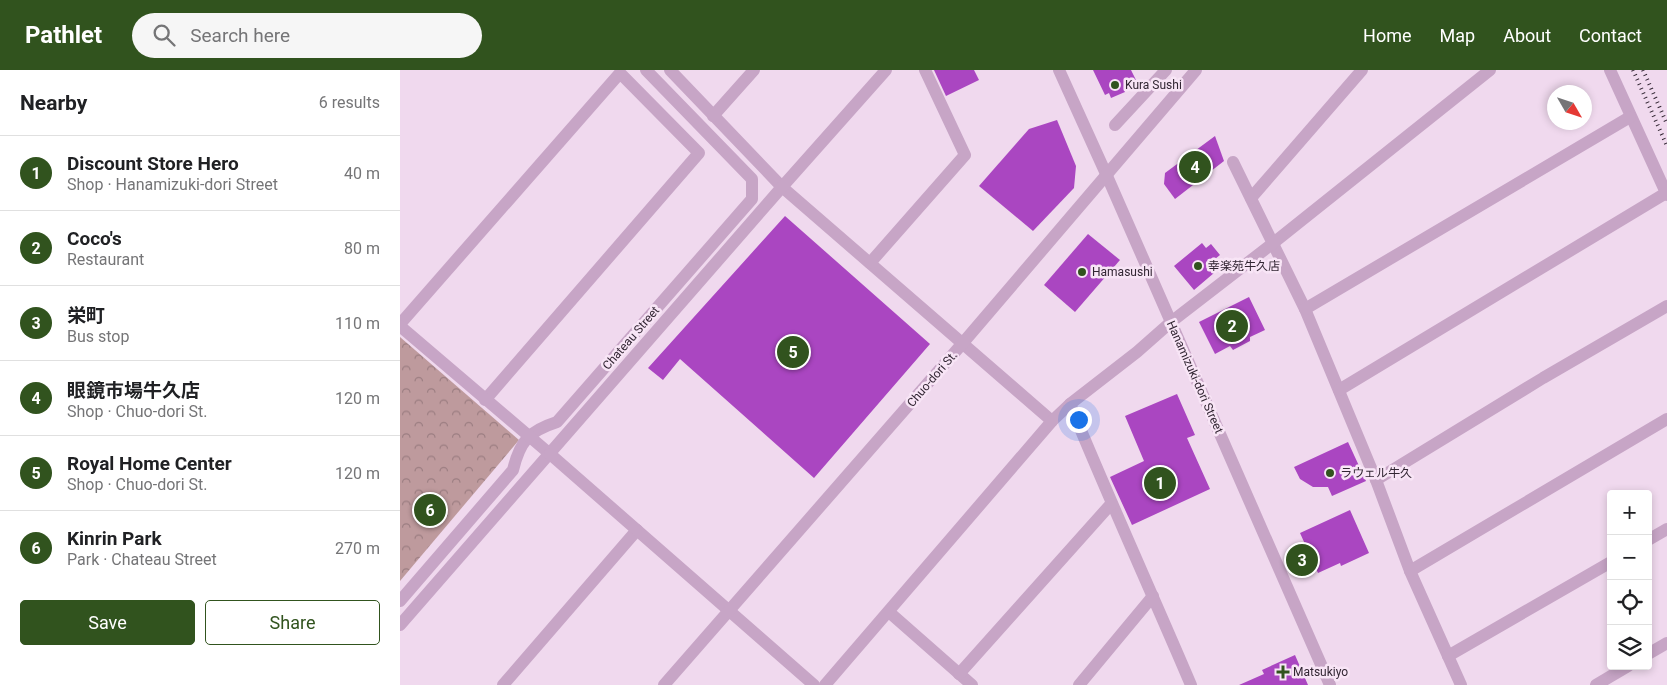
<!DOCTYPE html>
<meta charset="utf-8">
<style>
:root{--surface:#fff;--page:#f6f6f6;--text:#202124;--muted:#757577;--line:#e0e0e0;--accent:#31531e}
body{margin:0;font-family:Roboto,"Noto Sans JP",sans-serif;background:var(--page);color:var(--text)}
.controls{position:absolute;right:15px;bottom:15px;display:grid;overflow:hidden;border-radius:5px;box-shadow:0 2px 8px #0003}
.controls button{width:45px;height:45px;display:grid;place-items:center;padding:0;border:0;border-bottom:1px solid var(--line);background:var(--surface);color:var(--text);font:25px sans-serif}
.compass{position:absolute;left:1147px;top:15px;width:45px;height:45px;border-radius:50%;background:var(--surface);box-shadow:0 2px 8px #0003;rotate:129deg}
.you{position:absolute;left:678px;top:349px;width:18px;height:18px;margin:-12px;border:4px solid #fff;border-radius:50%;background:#1a73e8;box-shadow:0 0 0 8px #1a73e833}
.badge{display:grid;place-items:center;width:32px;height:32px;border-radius:50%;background:var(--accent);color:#fff;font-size:16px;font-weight:700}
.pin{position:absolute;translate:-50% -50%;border:2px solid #fff;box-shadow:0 1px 5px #0006}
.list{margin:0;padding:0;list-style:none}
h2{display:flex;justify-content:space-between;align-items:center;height:65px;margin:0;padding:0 20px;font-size:21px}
h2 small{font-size:16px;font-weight:400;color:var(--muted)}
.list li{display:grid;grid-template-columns:32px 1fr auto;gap:15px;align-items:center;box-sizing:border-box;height:75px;padding:0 20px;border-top:1px solid var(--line)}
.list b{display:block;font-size:19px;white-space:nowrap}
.list p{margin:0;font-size:16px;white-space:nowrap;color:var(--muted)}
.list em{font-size:16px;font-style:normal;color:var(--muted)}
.actions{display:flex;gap:10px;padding:15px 20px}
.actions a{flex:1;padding:11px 0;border:1px solid var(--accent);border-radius:5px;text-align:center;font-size:18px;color:var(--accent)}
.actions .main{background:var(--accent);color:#fff}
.icon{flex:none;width:28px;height:28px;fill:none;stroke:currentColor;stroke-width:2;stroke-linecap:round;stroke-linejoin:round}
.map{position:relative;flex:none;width:1267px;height:615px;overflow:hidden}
header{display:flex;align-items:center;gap:30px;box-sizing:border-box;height:70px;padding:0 25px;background:var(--accent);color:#fff}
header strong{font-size:24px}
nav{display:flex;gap:28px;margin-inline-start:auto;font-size:18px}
.search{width:350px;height:45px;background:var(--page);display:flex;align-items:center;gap:12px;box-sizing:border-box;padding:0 18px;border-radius:28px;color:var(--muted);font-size:19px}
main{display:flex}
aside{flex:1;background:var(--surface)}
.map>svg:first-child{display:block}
.forest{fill:url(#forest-crowns)}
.building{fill:#aa46c1}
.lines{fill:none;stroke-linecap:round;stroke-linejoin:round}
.pedestrian{stroke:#c7a5c6;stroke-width:12}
.minor{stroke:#c7a5c6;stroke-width:12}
.tertiary{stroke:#c7a5c6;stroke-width:12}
.rail{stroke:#322633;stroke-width:4;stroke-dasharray:1 4;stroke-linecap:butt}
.poi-dot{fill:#31531e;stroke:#f8e5f6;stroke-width:2}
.labels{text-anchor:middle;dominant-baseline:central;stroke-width:5;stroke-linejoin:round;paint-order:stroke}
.poi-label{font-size:12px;fill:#322633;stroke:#f8e5f6;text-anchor:start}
.street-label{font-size:12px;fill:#322633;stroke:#f8e5f6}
</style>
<header>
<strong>Pathlet</strong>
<div class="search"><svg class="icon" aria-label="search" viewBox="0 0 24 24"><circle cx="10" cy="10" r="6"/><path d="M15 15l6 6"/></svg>Search here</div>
<nav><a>Home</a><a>Map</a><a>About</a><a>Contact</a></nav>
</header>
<main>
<aside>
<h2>Nearby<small>6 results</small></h2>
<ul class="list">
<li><span class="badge">1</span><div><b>Discount Store Hero</b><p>Shop · Hanamizuki-dori Street</p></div><em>40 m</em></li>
<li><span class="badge">2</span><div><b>Coco's</b><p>Restaurant</p></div><em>80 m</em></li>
<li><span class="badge">3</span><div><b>栄町</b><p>Bus stop</p></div><em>110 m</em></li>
<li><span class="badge">4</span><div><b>眼鏡市場牛久店</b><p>Shop · Chuo-dori St.</p></div><em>120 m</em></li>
<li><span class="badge">5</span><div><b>Royal Home Center</b><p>Shop · Chuo-dori St.</p></div><em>120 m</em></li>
<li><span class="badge">6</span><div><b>Kinrin Park</b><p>Park · Chateau Street</p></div><em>270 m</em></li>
</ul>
<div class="actions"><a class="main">Save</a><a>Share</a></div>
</aside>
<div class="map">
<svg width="1267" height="615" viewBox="0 0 1267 615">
<defs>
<pattern id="forest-crowns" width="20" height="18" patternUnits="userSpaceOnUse" patternTransform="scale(1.25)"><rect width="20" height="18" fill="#be9a9d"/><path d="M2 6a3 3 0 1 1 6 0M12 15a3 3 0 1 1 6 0" fill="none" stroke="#9b7d81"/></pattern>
</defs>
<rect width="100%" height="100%" fill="#f0d9ee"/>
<!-- forest -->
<polygon class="forest" points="0,267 119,370 0,511"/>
<!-- building -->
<g class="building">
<polygon points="534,0 574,0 579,10 546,26"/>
<polygon points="693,0 731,0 737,12 724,18 725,22 711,28 709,23 705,25"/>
<polygon points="657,50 676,96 674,118 633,161 579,116 629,59"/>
<polygon points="815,66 824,91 775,129 764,114 765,103"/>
<polygon points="385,146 530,274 414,408 280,289 263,310 248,298"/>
<polygon points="688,164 720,190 675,242 644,215"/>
<polygon points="802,173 806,178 811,174 820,185 815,189 821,197 794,220 774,196"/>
<polygon points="849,227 865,260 850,267 850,271 833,280 830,276 815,284 799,252"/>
<polygon points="777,324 795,365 787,368 810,419 732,455 710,407 744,391 725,346"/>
<polygon points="948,372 966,411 932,426 928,417 913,417 900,409 894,397"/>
<polygon points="950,440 969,483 941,496 940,493 918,503 900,463"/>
<polygon points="895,585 908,615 839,615 864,604 862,600"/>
</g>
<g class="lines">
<!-- pedestrian -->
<path class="pedestrian" d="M 0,531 L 113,400 C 120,371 129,361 157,352 L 352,129 L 352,109 L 246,0"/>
<!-- minor -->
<g class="minor">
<polyline points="270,0 382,117 652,351"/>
<polyline points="1210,0 1267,125"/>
<polyline points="313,46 354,0"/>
<polyline points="715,55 766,0"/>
<polyline points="833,92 905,239 976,410 1010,501 1061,615"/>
<polyline points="851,128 962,0"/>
<polyline points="470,193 565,85 525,0"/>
<polyline points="905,239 1230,47"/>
<polyline points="0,254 220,3 299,83 85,330"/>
<polyline points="0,256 150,384"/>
<polyline points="939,320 1266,123"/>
<path d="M 670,334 C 709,429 751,521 791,615"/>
<polyline points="976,410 1143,308 1267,236"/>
<polyline points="1248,470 1267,459"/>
<polyline points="1010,501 1267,349"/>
<polyline points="489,542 572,615"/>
<polyline points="0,555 382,117 486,0"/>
<polyline points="1248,584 1267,573"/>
<polyline points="1048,586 1211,492"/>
<polyline points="559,604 711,434"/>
<polyline points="103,615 237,460"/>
<polyline points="425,615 652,351 670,334 737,282 771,252 872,174 1090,0"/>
<polyline points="679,615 753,526"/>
<polyline points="1196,615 1228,596"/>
</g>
<!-- tertiary -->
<g class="tertiary">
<polyline points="659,0 707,106 930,615"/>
<polyline points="150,384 414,615"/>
<polyline points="264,615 562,274 796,0"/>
</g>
<!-- rail -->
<g class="rail">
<polyline points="1233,0 1267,76"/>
<polyline points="1243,0 1267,54"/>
</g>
</g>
<!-- markers -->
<g class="poi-dot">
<circle cx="715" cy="15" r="5"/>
<circle cx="798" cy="196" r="5"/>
<circle cx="682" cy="202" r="5"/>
<circle cx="930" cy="403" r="5"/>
<path d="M880.5 594.5h5v5h5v5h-5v5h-5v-5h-5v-5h5z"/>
</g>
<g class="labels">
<!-- poi labels -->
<g class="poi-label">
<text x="725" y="15">Kura Sushi</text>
<text x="808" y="196">幸楽苑牛久店</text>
<text x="692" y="202">Hamasushi</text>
<text x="940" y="403">ラウェル牛久</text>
<text x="893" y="602">Matsukiyo</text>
</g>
<!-- street labels -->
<g class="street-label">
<text transform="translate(231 268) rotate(-49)">Chateau Street</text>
<text transform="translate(795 307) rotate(66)">Hanamizuki-dori Street</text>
<text transform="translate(532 309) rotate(-49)">Chuo-dori St.</text>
</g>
</g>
</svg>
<div class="controls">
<button>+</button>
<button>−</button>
<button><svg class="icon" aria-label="locate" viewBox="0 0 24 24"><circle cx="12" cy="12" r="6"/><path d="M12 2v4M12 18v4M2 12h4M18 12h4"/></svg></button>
<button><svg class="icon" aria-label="layers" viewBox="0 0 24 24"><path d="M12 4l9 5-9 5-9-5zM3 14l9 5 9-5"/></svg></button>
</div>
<svg class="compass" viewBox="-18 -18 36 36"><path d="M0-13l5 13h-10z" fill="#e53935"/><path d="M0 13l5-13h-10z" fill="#757577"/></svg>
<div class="you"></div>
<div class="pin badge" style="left:760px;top:413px">1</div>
<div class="pin badge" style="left:832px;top:256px">2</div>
<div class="pin badge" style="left:902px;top:490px">3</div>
<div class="pin badge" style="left:795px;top:97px">4</div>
<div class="pin badge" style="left:393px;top:282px">5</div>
<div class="pin badge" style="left:30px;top:440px">6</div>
</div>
</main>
